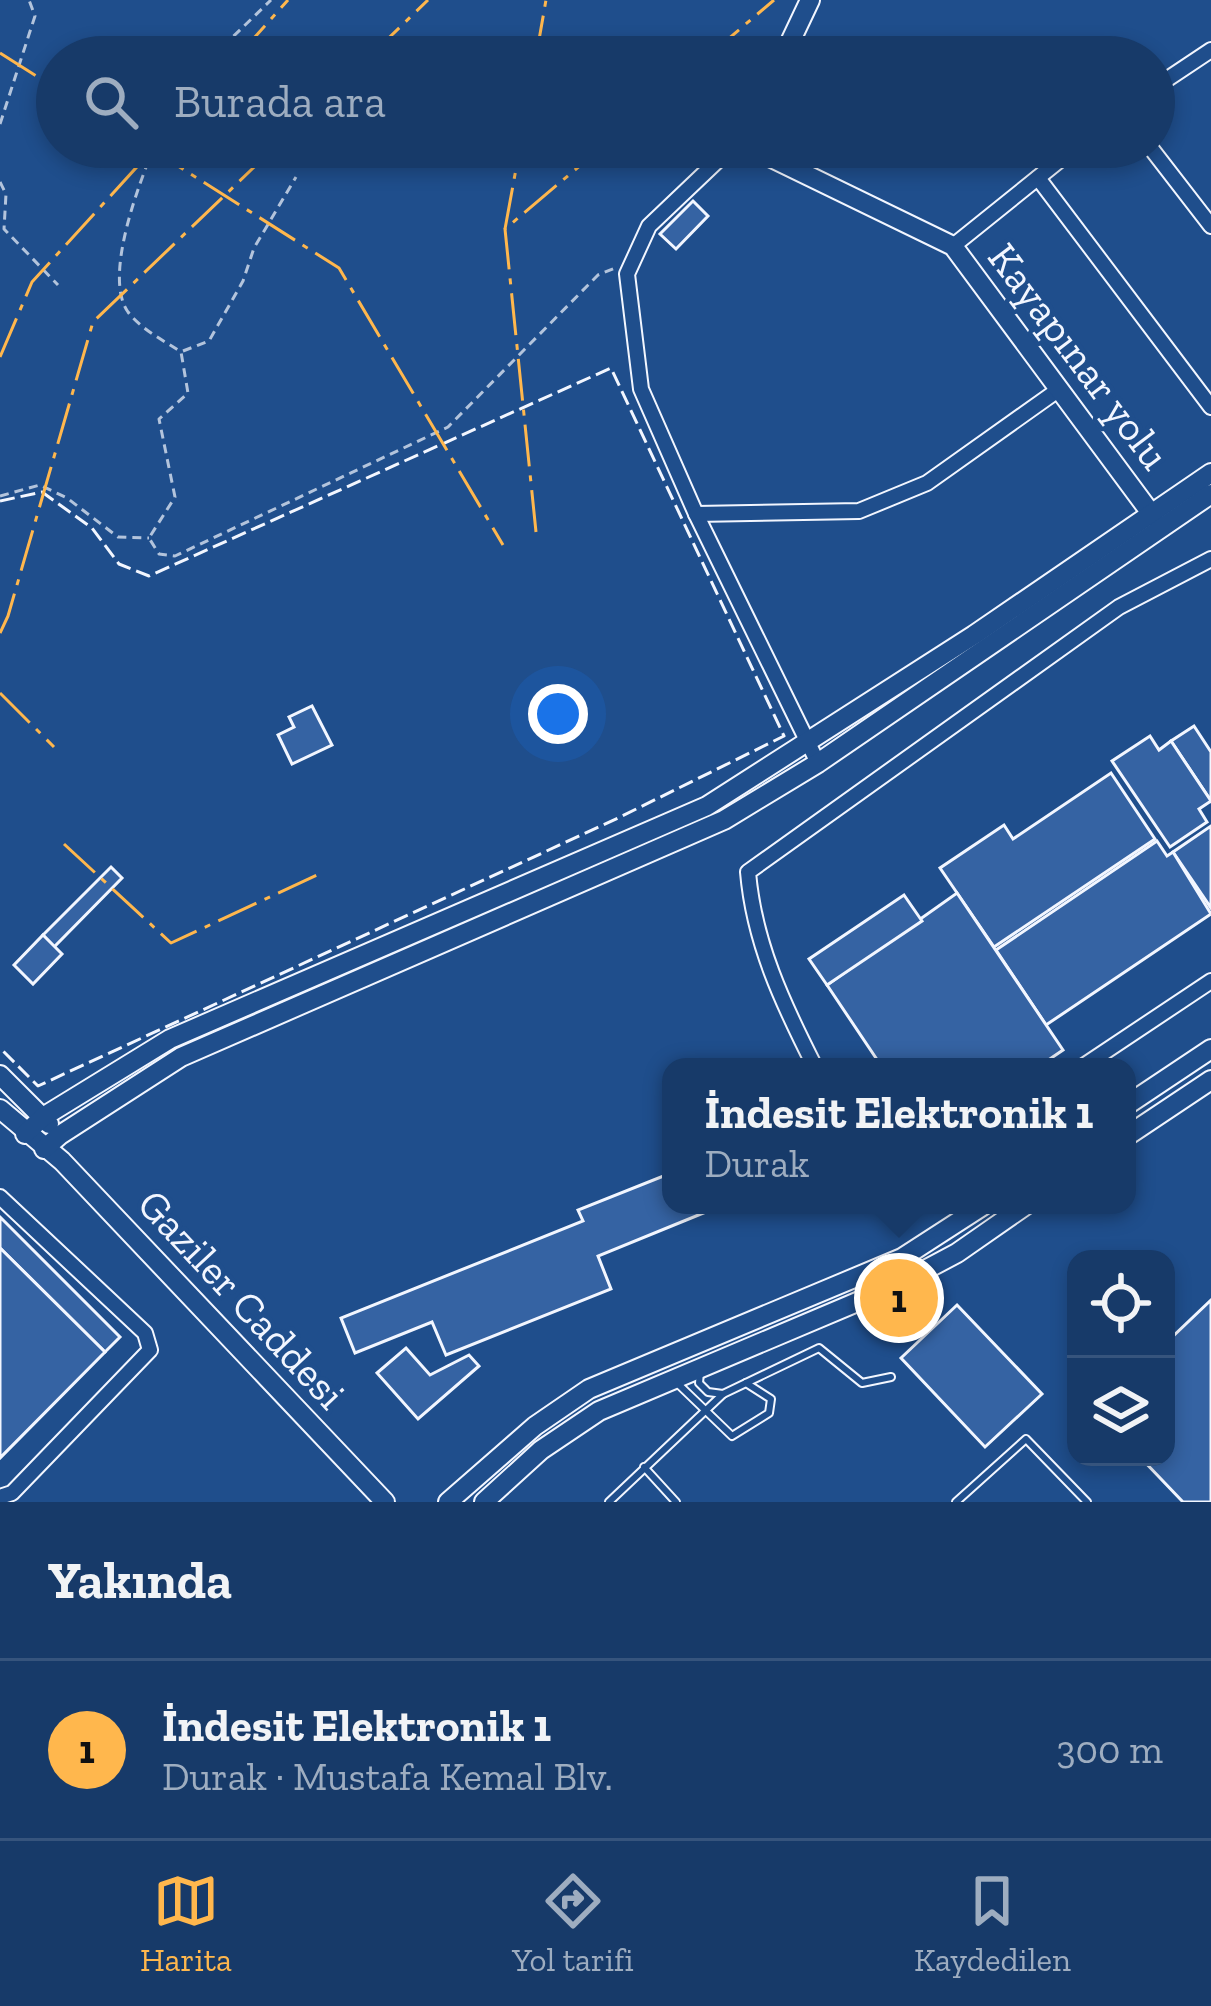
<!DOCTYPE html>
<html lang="tr">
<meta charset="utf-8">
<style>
:root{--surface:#173a69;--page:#244571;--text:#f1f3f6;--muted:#9eadc0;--line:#36547d;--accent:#ffb74d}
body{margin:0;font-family:"Zilla Slab",serif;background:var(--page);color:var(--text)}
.controls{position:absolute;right:36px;bottom:36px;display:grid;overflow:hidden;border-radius:24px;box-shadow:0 6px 18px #0003}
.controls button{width:108px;height:108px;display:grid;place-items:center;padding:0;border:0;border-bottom:3px solid var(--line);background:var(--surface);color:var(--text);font:60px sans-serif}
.you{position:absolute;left:558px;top:714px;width:42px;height:42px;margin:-30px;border:9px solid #fff;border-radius:50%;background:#1a73e8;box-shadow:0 0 0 18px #1a73e833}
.badge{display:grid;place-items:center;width:78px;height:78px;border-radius:50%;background:var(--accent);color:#111;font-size:39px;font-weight:700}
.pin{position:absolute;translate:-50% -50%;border:6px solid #fff;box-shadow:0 3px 12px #0006}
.popup{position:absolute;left:662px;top:1058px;width:474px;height:156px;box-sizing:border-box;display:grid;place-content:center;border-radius:24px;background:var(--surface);filter:drop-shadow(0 3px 9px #0005);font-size:39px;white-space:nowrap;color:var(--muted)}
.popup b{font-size:45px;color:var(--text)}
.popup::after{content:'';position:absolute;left:50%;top:100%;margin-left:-24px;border:24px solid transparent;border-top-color:var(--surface)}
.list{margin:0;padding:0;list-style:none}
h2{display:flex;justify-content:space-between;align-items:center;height:156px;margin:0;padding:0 48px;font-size:51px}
h2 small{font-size:39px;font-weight:400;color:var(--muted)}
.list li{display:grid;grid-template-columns:78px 1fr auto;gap:36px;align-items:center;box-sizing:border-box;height:180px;padding:0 48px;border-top:3px solid var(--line)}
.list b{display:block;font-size:45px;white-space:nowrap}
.list p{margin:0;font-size:39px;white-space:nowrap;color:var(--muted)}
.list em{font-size:39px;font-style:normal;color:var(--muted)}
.icon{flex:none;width:66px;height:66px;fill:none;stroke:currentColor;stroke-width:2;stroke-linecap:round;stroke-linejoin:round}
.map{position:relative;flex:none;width:1211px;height:1502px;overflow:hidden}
.search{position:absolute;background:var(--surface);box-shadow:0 6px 18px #0003;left:36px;right:36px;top:36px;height:132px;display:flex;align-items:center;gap:30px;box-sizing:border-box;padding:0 42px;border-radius:66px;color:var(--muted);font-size:45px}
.sheet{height:336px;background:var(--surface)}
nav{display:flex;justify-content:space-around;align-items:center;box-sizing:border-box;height:168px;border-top:3px solid var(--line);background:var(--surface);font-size:33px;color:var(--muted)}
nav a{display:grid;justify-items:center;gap:6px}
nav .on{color:var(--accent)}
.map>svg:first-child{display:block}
.building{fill:#3563a3;stroke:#f2f6ff;stroke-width:3}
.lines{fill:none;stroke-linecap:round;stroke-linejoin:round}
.lane-casing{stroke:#f2f6ff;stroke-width:10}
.street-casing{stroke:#f2f6ff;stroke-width:18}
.secondary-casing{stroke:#f2f6ff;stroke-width:22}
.path{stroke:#b3c4dc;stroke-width:3;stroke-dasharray:9 6;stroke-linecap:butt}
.lane{stroke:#1f4e8c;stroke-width:6}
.street{stroke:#1f4e8c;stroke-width:14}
.secondary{stroke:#1f4e8c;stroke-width:18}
.fence{stroke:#f2f6ff;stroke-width:3;stroke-dasharray:15 6;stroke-linecap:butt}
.power{stroke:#ffb74d;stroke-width:3;stroke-dasharray:42 9 6 9;stroke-linecap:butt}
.labels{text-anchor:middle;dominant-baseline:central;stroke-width:9;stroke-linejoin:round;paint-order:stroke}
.street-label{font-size:42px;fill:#f2f6ff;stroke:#1f4e8c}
</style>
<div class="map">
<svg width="1211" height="1502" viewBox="0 0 1211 1502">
<rect width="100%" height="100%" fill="#1f4e8c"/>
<!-- building -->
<g class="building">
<polygon points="693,201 708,216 676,249 660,234"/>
<polygon points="312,706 332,745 292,764 278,735 294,727 289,717"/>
<polygon points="1194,726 1211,752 1211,801 1171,741"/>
<polygon points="1150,736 1159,750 1171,741 1211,801 1199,809 1207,822 1170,847 1112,761"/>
<polygon points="1111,773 1155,839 994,947 940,868 1004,825 1013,839"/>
<polygon points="1211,826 1211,908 1173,852"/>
<polygon points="1157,841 1167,856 1173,852 1211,914 1046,1025 996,950"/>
<polygon points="111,867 122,878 54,947 43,935"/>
<polygon points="957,893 1063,1050 1038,1067 882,1067 827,985"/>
<polygon points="904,895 922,921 827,985 809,959"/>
<polygon points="43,935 62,954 33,984 14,965"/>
<polygon points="671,1173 671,1205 723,1205 598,1256 611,1289 446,1355 432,1322 355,1353 341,1318 583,1221 578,1210"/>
<polygon points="0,1217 120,1337 105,1352 0,1248"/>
<polygon points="0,1248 105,1352 0,1458"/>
<polygon points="1211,1300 1211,1502 1183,1502 1140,1457 1166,1457 1166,1343"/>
<polygon points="957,1305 1042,1394 985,1447 901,1358"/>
<polygon points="406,1348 430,1375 469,1355 479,1366 418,1419 377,1373"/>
</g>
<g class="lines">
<!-- lane casing -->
<g class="lane-casing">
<g id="lane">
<polyline points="700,1372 699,1383 708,1392 723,1394"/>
<polyline points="675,1381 732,1436 769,1413 771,1399 746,1383"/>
<polyline points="644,1467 676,1502"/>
<polyline points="609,1502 723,1394 819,1348 862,1383 891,1377"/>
<polyline points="956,1502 1026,1439 1087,1502"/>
</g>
</g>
<!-- street casing -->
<g class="street-casing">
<g id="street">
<polyline points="1154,88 1211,50"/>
<polyline points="732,147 649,226 627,274 641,389 696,514 818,763"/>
<polyline points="1150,147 1211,226"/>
<polyline points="1038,178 1211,407"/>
<polyline points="953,246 1076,147"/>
<polyline points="696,514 859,511 927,483 1058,390"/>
<path d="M 815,1067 C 783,1004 754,943 748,872 L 1119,607 L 1211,559"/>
<polyline points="1082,1067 1211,981"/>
<polyline points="0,1197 145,1333 150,1350 12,1493 0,1497"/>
</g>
</g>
<!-- secondary casing -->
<g class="secondary-casing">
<g id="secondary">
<polyline points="783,57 810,0"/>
<polyline points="749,147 953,246 1153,516"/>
<polyline points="0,1075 49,1124"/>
<polyline points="1127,1105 1211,1049"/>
<polyline points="0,1109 62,1161 385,1502"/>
<polyline points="25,1134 43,1117 170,1039 707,806 974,635 1211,473"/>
<polyline points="1127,1136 1211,1080"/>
<polyline points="44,1149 60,1135 181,1057 724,820 818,763 1211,494"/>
<polyline points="448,1502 535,1426 589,1389 902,1258 984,1205"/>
<polyline points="484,1502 541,1450 599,1411 895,1286 957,1253 1026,1205"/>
</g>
</g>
<!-- path -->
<g class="path">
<polyline points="212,57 271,0"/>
<polyline points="0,124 35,16 29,0"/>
<path d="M 154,147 C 139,184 103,277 128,312 C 142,330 163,340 181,352 L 188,393 L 159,419 L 175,497 L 149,538 L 159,554 L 175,556 L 448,427 L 598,275 L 615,268"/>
<polyline points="0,182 6,194 4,229 58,285"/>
<polyline points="183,351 209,341 243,281 254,248 296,177"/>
<polyline points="0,496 40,485 67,498 118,537 149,538"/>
</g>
<!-- lane -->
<use href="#lane" class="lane"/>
<!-- street -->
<use href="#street" class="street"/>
<!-- secondary -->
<use href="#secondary" class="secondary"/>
<!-- fence -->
<polyline class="fence" points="0,501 42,492 92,528 119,564 149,576 611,368 784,736 618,818 38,1086 0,1048"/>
<!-- power -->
<g class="power">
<polyline points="0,53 57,89"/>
<polyline points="237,57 288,0"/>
<polyline points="369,57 428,0"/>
<polyline points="536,57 546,0"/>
<polyline points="707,57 774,0"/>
<polyline points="148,147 339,268 503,545"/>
<polyline points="505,229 520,147"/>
<polyline points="0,357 32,282 155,147"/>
<polyline points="536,532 505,229 602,147"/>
<polyline points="0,633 8,616 93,322 275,147"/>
<polyline points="0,693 54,747"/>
<polyline points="64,844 171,943 319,874"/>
</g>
</g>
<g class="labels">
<!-- street labels -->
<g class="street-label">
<text transform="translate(1079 356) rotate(53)">Kayapınar yolu</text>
<text transform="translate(242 1299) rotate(47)">Gaziler Caddesi</text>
</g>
</g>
</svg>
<div class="controls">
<button><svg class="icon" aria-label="locate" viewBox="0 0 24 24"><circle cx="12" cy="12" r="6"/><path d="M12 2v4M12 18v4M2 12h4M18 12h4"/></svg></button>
<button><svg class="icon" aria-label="layers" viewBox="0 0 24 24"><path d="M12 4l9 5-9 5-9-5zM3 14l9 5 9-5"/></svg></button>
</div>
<div class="you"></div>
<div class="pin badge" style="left:899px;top:1298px">1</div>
<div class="popup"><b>İndesit Elektronik 1</b>Durak</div>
<div class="search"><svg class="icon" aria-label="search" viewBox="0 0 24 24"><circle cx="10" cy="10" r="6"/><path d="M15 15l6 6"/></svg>Burada ara</div>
</div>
<section class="sheet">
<h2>Yakında<small></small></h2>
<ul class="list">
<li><span class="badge">1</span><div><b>İndesit Elektronik 1</b><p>Durak · Mustafa Kemal Blv.</p></div><em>300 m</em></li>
</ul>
</section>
<nav>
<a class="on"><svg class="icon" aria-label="map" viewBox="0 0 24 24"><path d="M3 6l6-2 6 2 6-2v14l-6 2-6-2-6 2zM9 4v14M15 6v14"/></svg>Harita</a>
<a><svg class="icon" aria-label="directions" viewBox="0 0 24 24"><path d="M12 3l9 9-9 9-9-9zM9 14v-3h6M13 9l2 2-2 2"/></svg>Yol tarifi</a>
<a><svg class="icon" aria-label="saved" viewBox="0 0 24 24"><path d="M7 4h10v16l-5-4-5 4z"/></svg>Kaydedilen</a>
</nav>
